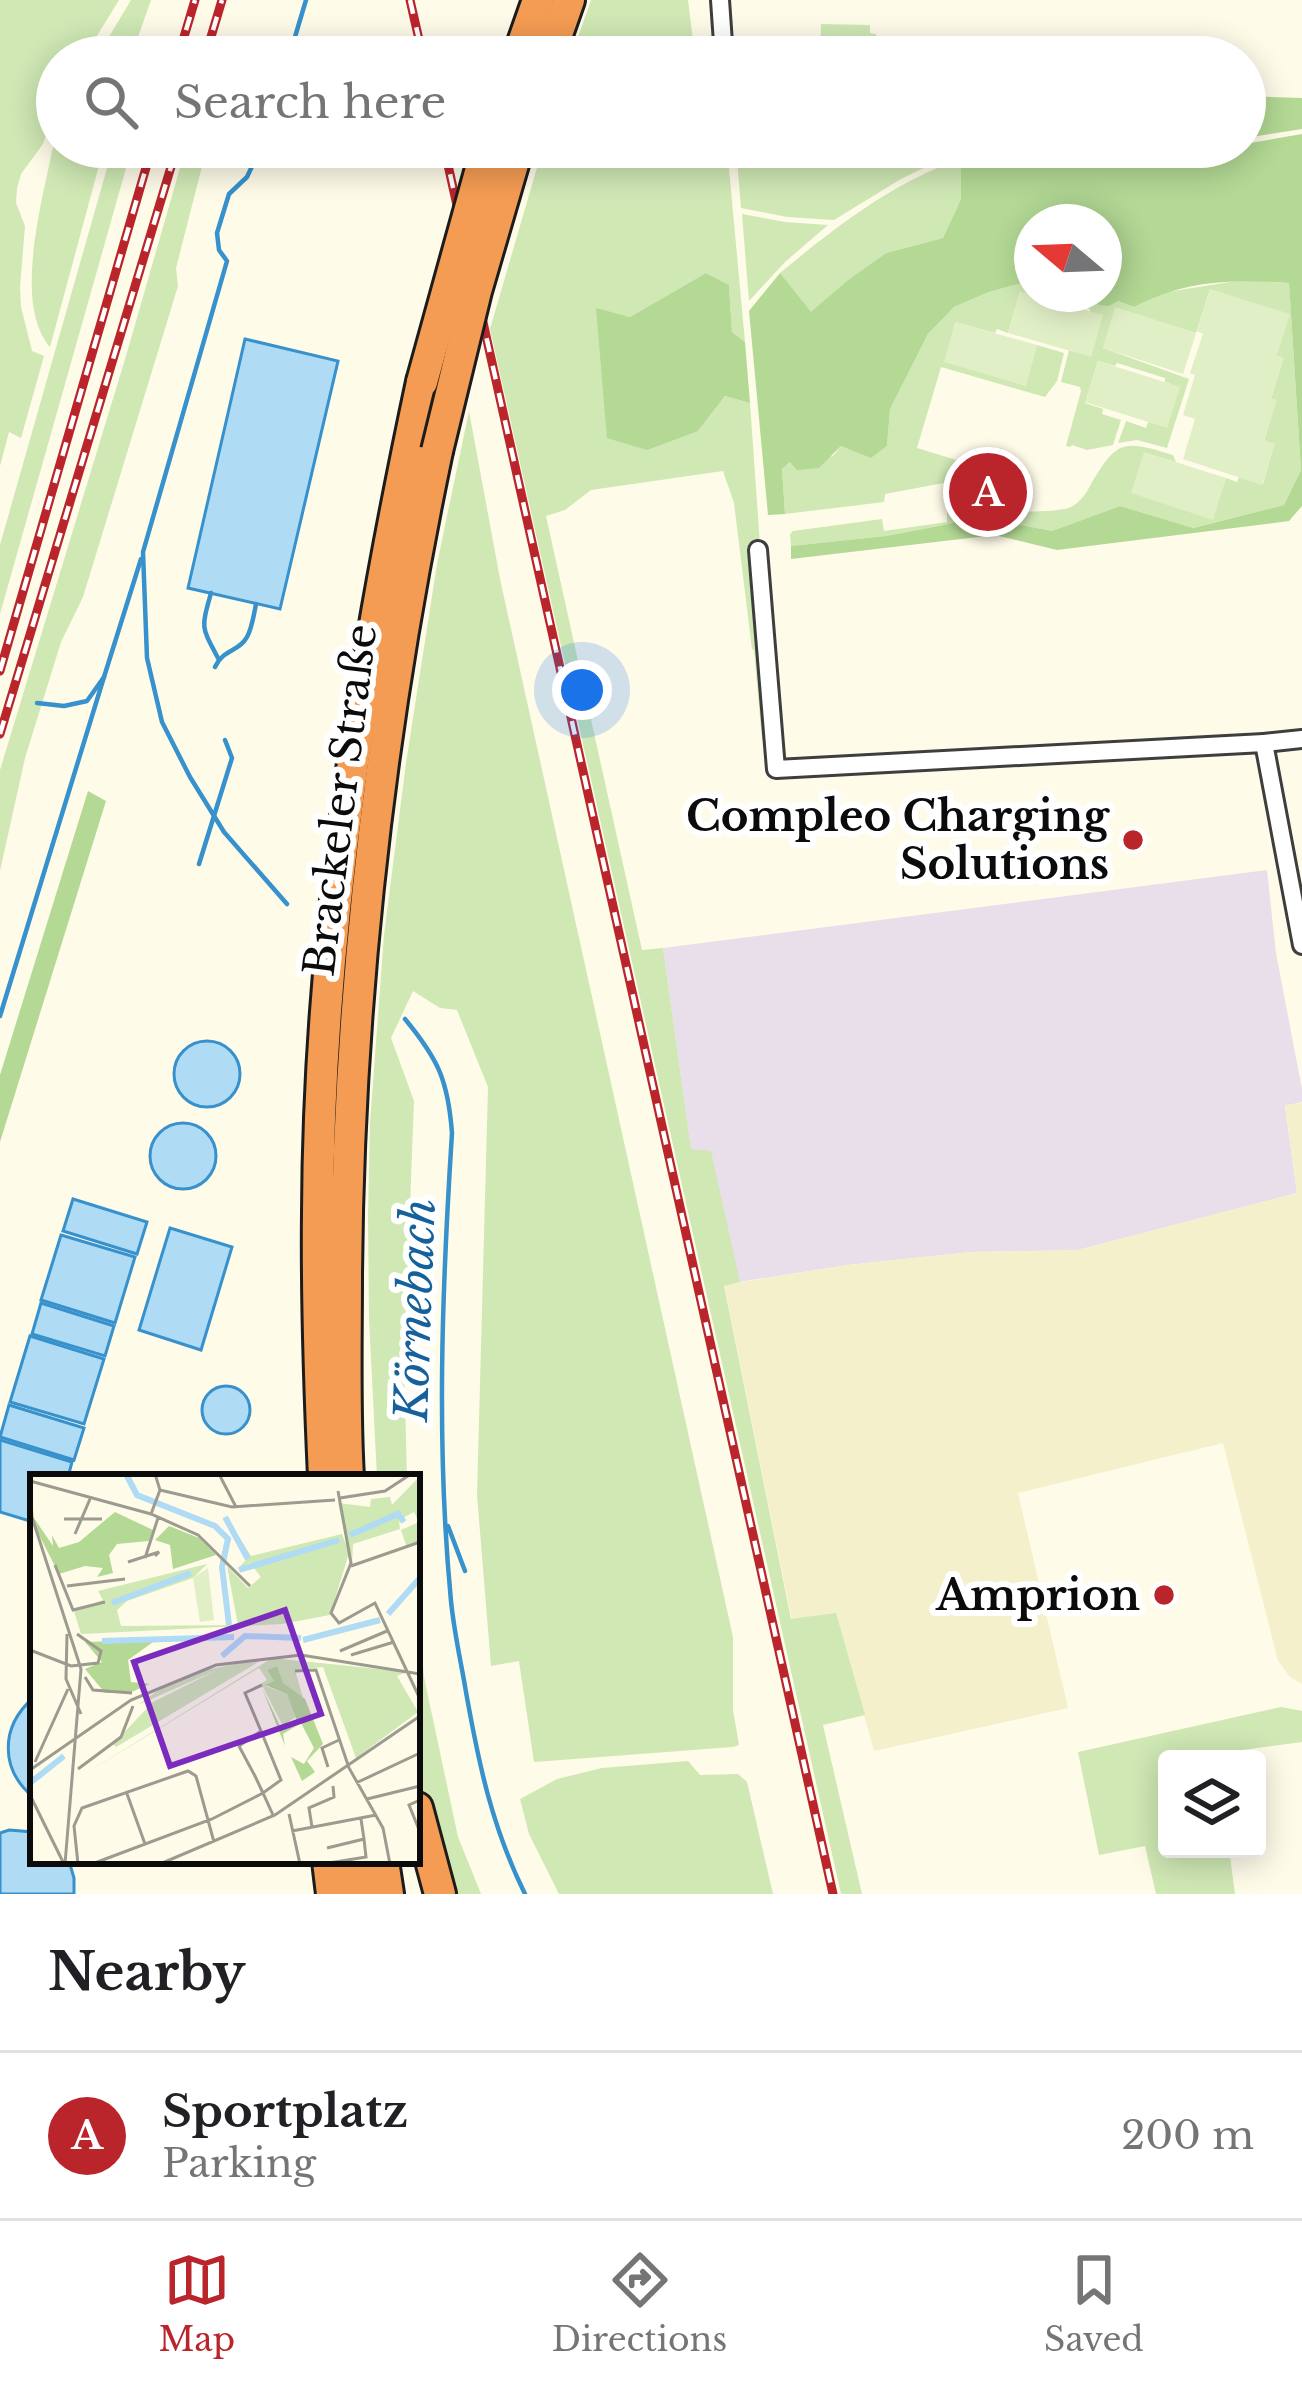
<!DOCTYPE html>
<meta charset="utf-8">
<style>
:root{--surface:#fff;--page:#f6f6f6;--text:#202124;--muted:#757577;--line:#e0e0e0;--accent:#ba252c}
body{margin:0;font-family:"Libre Baskerville",serif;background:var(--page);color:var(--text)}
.controls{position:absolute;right:36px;bottom:36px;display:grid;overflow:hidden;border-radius:12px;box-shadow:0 6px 30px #0003}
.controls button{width:108px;height:108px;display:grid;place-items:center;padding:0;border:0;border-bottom:3px solid var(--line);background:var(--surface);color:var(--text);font:60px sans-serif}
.compass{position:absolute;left:1014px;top:204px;width:108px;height:108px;border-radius:50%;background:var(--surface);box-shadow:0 6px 30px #0003;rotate:289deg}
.you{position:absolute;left:582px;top:690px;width:42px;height:42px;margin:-30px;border:9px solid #fff;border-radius:50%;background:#1a73e8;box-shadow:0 0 0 18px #1a73e833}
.badge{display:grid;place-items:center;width:78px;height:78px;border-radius:50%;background:var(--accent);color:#fff;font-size:39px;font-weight:700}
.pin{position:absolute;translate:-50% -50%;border:6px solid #fff;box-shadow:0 3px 12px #0006}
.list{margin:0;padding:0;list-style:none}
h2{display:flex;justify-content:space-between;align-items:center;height:156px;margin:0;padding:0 48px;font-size:51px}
h2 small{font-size:39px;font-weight:400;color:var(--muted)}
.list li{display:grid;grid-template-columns:78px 1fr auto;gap:36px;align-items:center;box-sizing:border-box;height:168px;padding:0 48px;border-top:3px solid var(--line)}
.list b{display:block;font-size:45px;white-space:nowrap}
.list p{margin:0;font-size:39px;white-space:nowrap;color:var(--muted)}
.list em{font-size:39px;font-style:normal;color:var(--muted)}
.icon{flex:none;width:66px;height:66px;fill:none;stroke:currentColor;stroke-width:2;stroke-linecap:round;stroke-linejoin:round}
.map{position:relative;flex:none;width:1302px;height:1894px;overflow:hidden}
.search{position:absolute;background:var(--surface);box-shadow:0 6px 30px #0003;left:36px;right:36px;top:36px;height:132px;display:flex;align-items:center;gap:30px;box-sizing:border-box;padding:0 42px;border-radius:66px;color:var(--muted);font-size:45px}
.sheet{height:324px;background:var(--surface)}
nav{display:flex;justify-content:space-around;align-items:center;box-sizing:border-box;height:168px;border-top:3px solid var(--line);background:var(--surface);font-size:33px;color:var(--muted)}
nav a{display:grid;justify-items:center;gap:6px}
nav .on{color:var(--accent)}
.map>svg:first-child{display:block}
.industrial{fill:#e9dfea}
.farmland{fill:#f4f0cb}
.green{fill:#cfe8b4}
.forest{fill:#b3d994}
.pitch{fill:#e1efc6}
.water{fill:#afdbf5;stroke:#3691cc;stroke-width:3}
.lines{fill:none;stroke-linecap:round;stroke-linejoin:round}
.stream{stroke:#3691cc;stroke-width:4.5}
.street-casing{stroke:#3e3e3e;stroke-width:22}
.highway-casing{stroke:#1c1c1c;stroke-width:36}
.street{stroke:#fff;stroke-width:16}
.highway{stroke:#f49c53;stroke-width:30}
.rail-casing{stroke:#ba252c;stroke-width:9}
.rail{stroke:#fff;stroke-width:4.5;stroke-dasharray:14;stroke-linecap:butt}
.highway-bridge-casing{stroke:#1c1c1c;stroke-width:36;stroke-linecap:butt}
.highway-bridge{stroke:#f49c53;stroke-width:30}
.poi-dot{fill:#ba252c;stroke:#fff;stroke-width:4.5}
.labels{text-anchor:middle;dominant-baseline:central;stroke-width:12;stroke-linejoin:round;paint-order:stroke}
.street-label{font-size:42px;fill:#0b0b0b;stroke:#fff}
.poi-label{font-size:42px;font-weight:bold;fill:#0b0b0b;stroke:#fff;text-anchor:end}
.water-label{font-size:45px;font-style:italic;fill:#16619b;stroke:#fff}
.inset-river{fill:none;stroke:#afdbf5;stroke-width:6}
.inset-road{fill:none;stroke:#9d9b90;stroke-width:3}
.view{fill:#7b2cbf;fill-opacity:0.15;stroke:#7b2cbf;stroke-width:6}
.inset-edge{fill:none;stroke:#0b0b0b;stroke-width:6}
</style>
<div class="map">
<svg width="1302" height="1894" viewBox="0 0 1302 1894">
<rect width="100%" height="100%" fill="#fffbe9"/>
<!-- industrial -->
<polygon class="industrial" points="1267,870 1276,953 1302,1089 1302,1102 1285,1106 1297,1193 1078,1250 971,1252 848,1265 739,1282 691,1150 663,948"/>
<!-- farmland -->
<polygon class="farmland" points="1302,1103 1302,1684 1290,1677 1278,1661 1223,1443 1018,1493 1068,1708 874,1751 836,1614 792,1620 724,1285 848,1265 971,1252 1078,1250 1297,1193 1285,1105"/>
<!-- green -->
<g class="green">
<polygon points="0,0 119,0 84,57 57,57 57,104 43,144 21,174 17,188 16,203 25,226 20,287 21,307 32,351 44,356 21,438 9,432 0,466"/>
<polygon points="131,0 151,0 131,57 97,57"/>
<polygon points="591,0 688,0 695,57 571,57"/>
<polygon points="821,24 870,25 870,33 876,34 876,57 820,57"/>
<path d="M 57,136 L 57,147 L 104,147 L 50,347 C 13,304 42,203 52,151 Z"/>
<polygon points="113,147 132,147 0,614 0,545"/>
<polygon points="186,147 207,147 176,268 178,286 83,597 61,642 25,758 0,871 0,770 126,356"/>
<polygon points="543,147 727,147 745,342 732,332 729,285 706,273 630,317 597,309 698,431 725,396 750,403 760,545 750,547 766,740 762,740 754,650 752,649 734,503 723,471 591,490 565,510 546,516 642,950 663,948 691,1149 711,1151 740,1282 724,1286 791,1619 836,1613 865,1715 823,1725 862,1894 841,1894 490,329"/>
<polygon points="736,147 994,147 942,159 901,179 834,220 787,217 741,208"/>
<path d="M 961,159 L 961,199 L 943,238 L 886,253 L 848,280 L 811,313 L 780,273 C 836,227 891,183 961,159 Z"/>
<polygon points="742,214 785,222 828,225 785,262 749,301"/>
<polygon points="1032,280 1034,296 1020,292 1008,333 997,329 995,333 955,322 1025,386 1037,345 1064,353 1057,381 1045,397 941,367 917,448 1012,477 1003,482 1002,488 949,482 885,494 884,502 785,514 782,469 790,462 833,456 841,446 872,457 887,446 890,409 928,334 954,307 989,292"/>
<path d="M 1242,280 L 1289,283 L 1301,470 L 1284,505 L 1192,528 L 1120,506 L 1052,531 L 976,516 L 949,524 L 886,536 L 791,546 L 790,534 L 793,531 L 882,519 L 884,531 L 947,522 L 947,511 C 971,510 1054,515 1071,507 C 1080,502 1085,495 1090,486 C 1117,439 1123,440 1173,455 L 1176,462 L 1144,453 L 1212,519 L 1226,478 L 1237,482 L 1239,477 L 1263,484 L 1274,444 L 1264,441 L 1276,401 L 1271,399 L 1283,359 L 1277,356 L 1210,289 L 1196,333 L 1116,308 L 1103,348 L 1189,379 L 1167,448 L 1137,440 L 1118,443 L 1126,421 L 1146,428 L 1148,422 L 1167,427 L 1179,387 L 1165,382 L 1165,378 L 1117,363 L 1115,366 L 1098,361 L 1085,403 L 1103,409 L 1102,414 L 1121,420 L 1113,445 L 1087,450 L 1072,445 L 1070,447 L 1066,446 L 1081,391 L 1080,387 L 1061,382 L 1069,350 L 1091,356 L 1102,316 L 1090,312 L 1090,309 L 1038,294 L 1093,294 L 1091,298 L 1118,301 L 1134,307 L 1161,293 Z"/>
<polygon points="469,411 500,579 733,1637 733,1710 739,1745 733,1747 534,1762 519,1661 491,1666 477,1495 488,1087 457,1010 440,1008 413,991 391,1038 414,1101 404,1363 407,1477 377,1477 369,1319 368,1216 370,1123 384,935 406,763 437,564"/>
<polygon points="417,1601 424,1677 458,1837 481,1894 448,1894 432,1841 417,1771"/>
<polygon points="1281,1707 1302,1711 1302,1742 1219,1753 1219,1759 1167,1759 1167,1849 1229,1849 1235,1894 1156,1894 1145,1846 1099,1855 1078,1752"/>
<polygon points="688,1761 700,1775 738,1774 747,1782 773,1894 559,1894 529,1834 520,1799 557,1779 602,1768"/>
</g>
<!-- forest -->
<g class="forest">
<polygon points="1245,96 1302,98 1302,129 1245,138"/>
<path d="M 1302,134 L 1302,506 L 1289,521 L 1057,550 L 995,535 L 791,559 L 791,546 L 886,536 L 949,524 L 975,516 L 1052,531 L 1120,506 L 1193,528 L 1284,505 L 1301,470 L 1289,283 C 1233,279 1185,280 1134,307 L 1118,301 L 1109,306 L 1099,305 L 1091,298 L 1093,294 L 1104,294 L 1104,222 L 1032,222 L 1032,280 L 989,292 L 954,307 L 928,334 L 890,409 L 887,446 L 871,458 L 841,446 L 819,468 L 797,470 L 790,462 L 782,469 L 785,514 L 768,515 L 749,311 L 780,273 L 811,312 L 848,280 L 886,253 L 943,238 L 961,199 L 961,159 L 987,153 L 1043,147 L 1188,150 L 1245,147 L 1245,144 Z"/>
<polygon points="706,273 729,285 732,332 745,342 750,403 725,396 698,431 647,450 607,438 596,308 630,317"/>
<polygon points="88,791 106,801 0,1142 0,1075"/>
</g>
<!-- pitch -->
<g class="pitch">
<polygon points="1210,289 1290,314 1277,355 1284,358 1271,398 1277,400 1264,440 1275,444 1262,485 1183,459 1195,419 1183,415 1195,375 1190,373 1203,334 1197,331"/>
<polygon points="1020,292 1103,315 1091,357 1008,333"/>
<polygon points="1115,307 1196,333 1183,374 1103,348"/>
<polygon points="955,322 1037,345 1026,386 944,362"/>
<polygon points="1098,361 1180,387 1167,428 1085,402"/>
<polygon points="1144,452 1226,478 1213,520 1131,493"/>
</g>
<!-- water -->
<g class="water">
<polygon points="245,339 338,361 280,609 188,588"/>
<circle cx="207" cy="1074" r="33"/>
<circle cx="183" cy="1156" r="33"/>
<polygon points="73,1199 147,1222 137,1254 63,1231"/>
<polygon points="170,1228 232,1247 201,1350 139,1330"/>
<polygon points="61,1235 135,1257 115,1323 41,1300"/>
<polygon points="41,1303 114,1326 105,1356 32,1334"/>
<polygon points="30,1336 104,1359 84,1424 10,1402"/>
<circle cx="226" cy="1410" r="24"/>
<polygon points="9,1405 84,1428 74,1460 0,1437"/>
<polygon points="0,1440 72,1462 68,1477 33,1477 33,1522 0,1512"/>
<path d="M 33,1698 L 33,1797 C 0,1769 0,1727 33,1698 Z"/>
<polygon points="9,1830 33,1832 33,1861 69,1861 74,1878 74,1894 0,1894 0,1833"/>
</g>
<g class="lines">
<!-- stream -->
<g class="stream">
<polyline points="289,57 306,0"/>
<polyline points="261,147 247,177 229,194 217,233 219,250 227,261 143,552 147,658 162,722 190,777 224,832 287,904"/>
<path d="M 211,593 C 201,629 201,626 218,658"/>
<path d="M 215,667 C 223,649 239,652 247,637 C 252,628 254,614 256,604"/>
<polyline points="37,703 64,706 87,701 104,677 141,559"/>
<polyline points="199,864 232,758 225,740"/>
<polyline points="0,1016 104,677"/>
<path d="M 405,1019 C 438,1059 448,1080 452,1133 C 442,1289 436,1445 451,1601 C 454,1632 461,1662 466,1692 C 479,1765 492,1827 525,1894"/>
<polyline points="448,1526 465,1571"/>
</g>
<!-- street casing -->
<g class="street-casing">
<g id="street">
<polyline points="720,0 724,57"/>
<polyline points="758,550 776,769 1264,743"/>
<polyline points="1302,739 1264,743 1302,945"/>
</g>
</g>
<!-- highway casing -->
<g class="highway-casing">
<g id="highway">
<polyline points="518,57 538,0"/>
<polyline points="549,57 569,0"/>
<path d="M 324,1477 C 320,1389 317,1301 318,1213 C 319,933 364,655 422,382"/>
<path d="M 348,1477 C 344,1410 346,1343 346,1276 C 348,998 380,722 437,451"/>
<polyline points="417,1808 440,1894"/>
<polyline points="328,1861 332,1894"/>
<polyline points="356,1861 360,1894"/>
<polyline points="383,1861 388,1894"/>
</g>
</g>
<!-- street -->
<use href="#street" class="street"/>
<!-- highway -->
<use href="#highway" class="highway"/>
<!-- rail casing -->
<g class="rail-casing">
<g id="rail">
<polyline points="410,0 423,57"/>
<polyline points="178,57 195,0"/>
<polyline points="205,57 222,0"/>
<polyline points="444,147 833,1894"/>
<polyline points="0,671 152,147"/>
<polyline points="0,734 177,147"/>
</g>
</g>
<!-- rail -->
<use href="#rail" class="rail"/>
<!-- highway-bridge casing -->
<g class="highway-bridge-casing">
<g id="highway-bridge">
<polyline points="422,382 487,147"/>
<polyline points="437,451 476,291 518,147"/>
</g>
</g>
<!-- highway-bridge -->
<use href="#highway-bridge" class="highway-bridge"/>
</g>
<!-- markers -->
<g class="poi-dot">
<circle cx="1133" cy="840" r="12"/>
<circle cx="1164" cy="1595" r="12"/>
</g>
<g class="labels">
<!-- street labels -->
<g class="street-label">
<text transform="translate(340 800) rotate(-83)">Brackeler Straße</text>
</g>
<!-- poi labels -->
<g class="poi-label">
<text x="1109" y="816">Compleo Charging<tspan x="1109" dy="48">Solutions</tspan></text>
<text x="1140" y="1595">Amprion</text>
</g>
<!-- water labels -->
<g class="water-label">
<text transform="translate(415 1310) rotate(-88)">Körnebach</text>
</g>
</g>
<!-- overview -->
<g transform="translate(30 1474)">
<rect width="390" height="390" fill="#fffbe9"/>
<path d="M 390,2 L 390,68 L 377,74 L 371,56 L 389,48 L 384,38 L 369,46 L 370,55 L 323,70 L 322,91 L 308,29 L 340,33 L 341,25 L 360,23 L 362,31 ZM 194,39 L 221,82 L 312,60 L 319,79 L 300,141 L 252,150 L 51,160 L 44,137 L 73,126 L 68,117 L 177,90 L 163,104 L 97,127 L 87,136 L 91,152 L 208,151 L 197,92 L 218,114 L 231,103 L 220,89 L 207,95 L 217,85 ZM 235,184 L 86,273 L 83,270 L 123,228 L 187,196 L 108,231 L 130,215 L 176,196 ZM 242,184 L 377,198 L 367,202 L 388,238 L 326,284 L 293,193 L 265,196 L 274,227 L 248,205 L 247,192 L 237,196 L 244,207 L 235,212 L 257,220 L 267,242 L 253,252 L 233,213 L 217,217 L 237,206 L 229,194 L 48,304 Z" fill="#cfe8b4"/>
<path d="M 0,9 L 4,44 L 23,72 L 22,61 L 29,74 L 49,68 L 85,38 L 123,56 L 119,67 L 87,70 L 79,81 L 83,99 L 67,103 L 73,94 L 55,92 L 29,100 L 6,55 L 0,26 ZM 139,52 L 169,64 L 186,81 L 143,95 L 140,71 L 125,66 ZM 194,164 L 123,168 L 98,186 L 101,208 L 120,210 L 99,219 L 75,219 L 55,195 L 72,188 L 55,168 ZM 247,192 L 253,209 L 275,225 L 293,270 L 277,287 L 285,298 L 272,307 L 261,283 L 274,290 L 284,274 L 271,249 L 253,260 L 255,272 L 232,214 L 250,252 L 267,247 L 257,220 L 235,211 L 244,207 L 237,196 Z" fill="#b3d994"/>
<path d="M 178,94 L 184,146 L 170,148 L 163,104 Z" fill="#e1efc6"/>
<path class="inset-river" d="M 96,0 L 107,21 L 185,52 L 198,65 L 192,93 L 199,151M 195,43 L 218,85M 320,61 L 368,40 L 374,48M 209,96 L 309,66M 82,129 L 161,99M 358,140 L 390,104M 273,166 L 350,146M 72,167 L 204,163M 192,182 L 215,162 L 271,164M 0,309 L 34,282"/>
<path class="inset-road" d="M 189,0 L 206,33M 0,7 L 121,40 L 168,61 L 220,112M 130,16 L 202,33 L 305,26M 308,17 L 321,89 L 301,139 L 309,149 L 345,129 L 390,225M 310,24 L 355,17 L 381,0M 0,37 L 51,195 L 35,390M 121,40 L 130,16 L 125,0M 34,45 L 72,45M 45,60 L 60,25M 115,84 L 128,44M 98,88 L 129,78 L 125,82M 25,91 L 43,136 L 75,128M 321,92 L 390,68M 37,112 L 95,105M 37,160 L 36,205 L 51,240M 0,176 L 41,192 L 68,189 L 71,177 L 47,160M 310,177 L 357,157M 321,181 L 364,168M 265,197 L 286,196 L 319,294 L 353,354 L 360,390M 55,203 L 63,216 L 102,219M 0,213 L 0,256M 231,257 L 215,219 L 232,211M 5,288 L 38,215M 298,293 L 292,274 L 309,266M 48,295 L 91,263 L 103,232M 0,296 L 101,226 L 186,191 L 271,181 L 390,200M 326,309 L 390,279M 96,317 L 115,370M 0,321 L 34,390M 337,325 L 390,312M 390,326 L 379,331 L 390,358M 259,340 L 270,390M 282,353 L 279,334 L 304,323 L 303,312M 262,357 L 346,341M 297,374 L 334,365 L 331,345M 299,389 L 336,383 L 334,365M 48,390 L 44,352 L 52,334 L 158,297 L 166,302 L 184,368M 62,390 L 182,345 L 233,319 L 251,306 L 231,257 L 209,272 L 210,274 L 225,302 L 233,319 L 243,341M 130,390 L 245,341 L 390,242"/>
<path class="view" d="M 255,136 L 291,240 L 140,292 L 104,188 Z"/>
<rect width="390" height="390" class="inset-edge"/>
</g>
</svg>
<div class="controls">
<button><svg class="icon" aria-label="layers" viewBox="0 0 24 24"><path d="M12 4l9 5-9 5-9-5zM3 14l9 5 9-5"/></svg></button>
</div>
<svg class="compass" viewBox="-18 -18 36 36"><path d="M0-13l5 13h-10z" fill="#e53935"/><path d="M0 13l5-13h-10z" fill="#757577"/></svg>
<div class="you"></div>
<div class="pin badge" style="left:988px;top:492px">A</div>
<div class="search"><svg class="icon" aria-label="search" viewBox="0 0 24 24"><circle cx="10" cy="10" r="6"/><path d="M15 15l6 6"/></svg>Search here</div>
</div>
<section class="sheet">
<h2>Nearby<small></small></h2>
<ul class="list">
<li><span class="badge">A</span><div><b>Sportplatz</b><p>Parking</p></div><em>200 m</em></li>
</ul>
</section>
<nav>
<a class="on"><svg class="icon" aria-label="map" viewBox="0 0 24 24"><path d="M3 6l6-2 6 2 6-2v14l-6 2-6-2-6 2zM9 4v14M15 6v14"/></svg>Map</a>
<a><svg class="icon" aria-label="directions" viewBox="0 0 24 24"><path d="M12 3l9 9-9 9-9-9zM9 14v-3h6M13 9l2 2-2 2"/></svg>Directions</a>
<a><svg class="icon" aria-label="saved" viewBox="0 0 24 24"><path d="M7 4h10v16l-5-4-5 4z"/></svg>Saved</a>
</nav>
